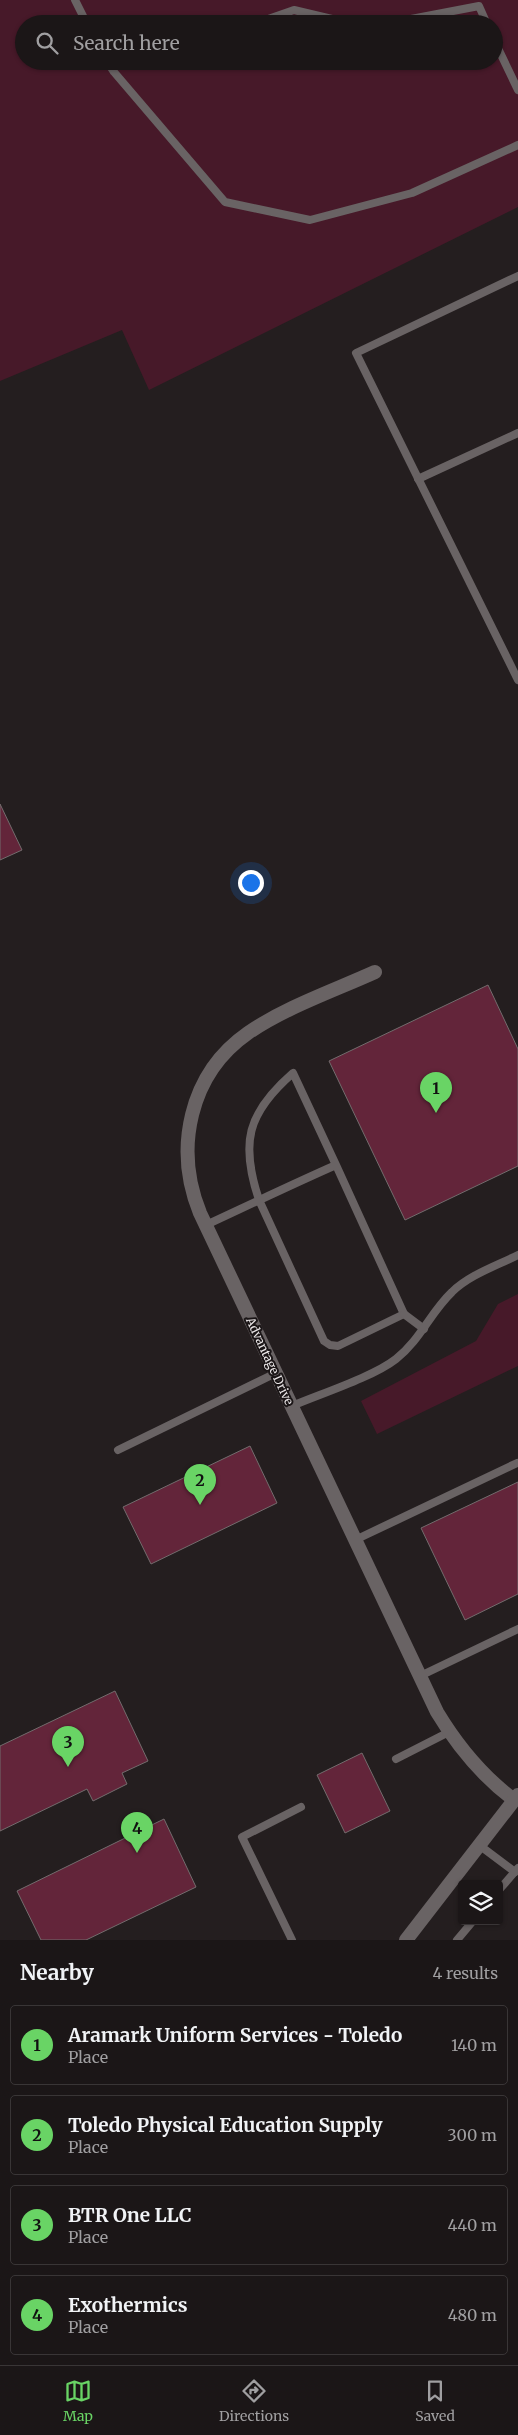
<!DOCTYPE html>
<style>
:root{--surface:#1b1617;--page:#241f20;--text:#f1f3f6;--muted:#a09fa1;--line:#393536;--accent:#69d465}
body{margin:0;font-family:Merriweather,serif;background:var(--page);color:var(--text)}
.controls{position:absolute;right:15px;bottom:15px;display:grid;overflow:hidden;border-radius:5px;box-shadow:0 1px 4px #0004}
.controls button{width:45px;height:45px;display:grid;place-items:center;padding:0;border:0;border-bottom:1px solid var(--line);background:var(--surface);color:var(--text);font:25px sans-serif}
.you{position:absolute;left:250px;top:882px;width:18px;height:18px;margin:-12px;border:4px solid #fff;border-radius:50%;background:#1a73e8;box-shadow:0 0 0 8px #1a73e833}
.badge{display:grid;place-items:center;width:32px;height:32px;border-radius:50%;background:var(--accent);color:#111;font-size:16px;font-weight:700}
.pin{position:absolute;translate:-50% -41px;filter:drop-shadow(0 1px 2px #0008)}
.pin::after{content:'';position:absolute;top:26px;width:18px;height:15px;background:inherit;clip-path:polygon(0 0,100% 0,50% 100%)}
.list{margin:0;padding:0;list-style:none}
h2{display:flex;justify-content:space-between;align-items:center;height:65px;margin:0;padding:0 20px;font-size:21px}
h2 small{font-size:16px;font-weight:400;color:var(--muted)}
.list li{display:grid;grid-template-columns:32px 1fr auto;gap:15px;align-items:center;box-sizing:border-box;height:80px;margin:0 10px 10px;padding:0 10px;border:1px solid var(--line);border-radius:5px}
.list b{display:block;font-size:19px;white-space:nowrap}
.list p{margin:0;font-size:16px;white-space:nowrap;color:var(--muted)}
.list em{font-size:16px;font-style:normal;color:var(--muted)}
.icon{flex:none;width:28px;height:28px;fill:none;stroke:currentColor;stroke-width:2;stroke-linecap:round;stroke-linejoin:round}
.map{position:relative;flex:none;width:518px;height:1940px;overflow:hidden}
.search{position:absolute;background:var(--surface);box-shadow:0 1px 4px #0004;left:15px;right:15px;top:15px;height:55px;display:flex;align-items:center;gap:12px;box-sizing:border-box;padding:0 18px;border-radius:28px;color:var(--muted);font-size:19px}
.sheet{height:425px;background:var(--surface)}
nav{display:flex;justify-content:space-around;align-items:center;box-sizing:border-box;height:70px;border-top:1px solid var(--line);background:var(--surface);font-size:14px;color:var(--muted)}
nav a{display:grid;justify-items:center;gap:2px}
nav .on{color:var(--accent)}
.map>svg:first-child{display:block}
.green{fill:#471929;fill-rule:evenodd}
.building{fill:#63253a;stroke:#736c6d}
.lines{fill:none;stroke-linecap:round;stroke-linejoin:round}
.service{stroke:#696364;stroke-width:8}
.minor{stroke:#696364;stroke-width:14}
.tertiary{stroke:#696364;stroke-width:14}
.labels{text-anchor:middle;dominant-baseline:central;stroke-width:4;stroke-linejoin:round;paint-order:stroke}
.street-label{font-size:12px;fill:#eae6e7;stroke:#1a1516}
</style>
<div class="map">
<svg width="518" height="1940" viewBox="0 0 518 1940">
<rect width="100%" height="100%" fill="#241e1f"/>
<!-- green -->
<g class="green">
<path d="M 0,0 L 518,0 L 518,207 L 149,390 L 122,330 L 0,381 ZM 24,24 L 494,24 L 494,61 L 24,61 Z"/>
<polygon points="518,1294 518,1366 377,1434 361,1401 476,1341 498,1304"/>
</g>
<!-- building -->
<g class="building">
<polygon points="0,804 22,850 0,860"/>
<polygon points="488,985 518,1049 518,1166 405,1220 329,1061"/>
<polygon points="250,1446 277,1503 151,1564 123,1507"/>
<polygon points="518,1482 518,1594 465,1620 421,1528"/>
<polygon points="115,1691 148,1761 122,1773 127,1784 93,1801 87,1789 0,1831 0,1746"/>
<polygon points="362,1753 390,1811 345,1833 317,1775"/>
<polygon points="164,1819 196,1887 86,1940 41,1940 17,1891"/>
</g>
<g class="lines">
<!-- service -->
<g class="service">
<polyline points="75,0 87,24"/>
<polyline points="254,24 294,10 353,24"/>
<polyline points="385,24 479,6 487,24"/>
<polyline points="494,40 518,90"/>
<polyline points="107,61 114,72 225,202 310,220 412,193 518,145"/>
<polyline points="518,276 356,353 518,680"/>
<polyline points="418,479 518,433"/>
<path d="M 206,1225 C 249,1205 293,1184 336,1165 L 293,1073 C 247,1113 240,1143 259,1200 L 324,1341 L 330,1345 L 338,1346 L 404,1314 L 336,1165"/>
<polyline points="404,1314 424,1329"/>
<path d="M 292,1406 C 320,1394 373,1377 396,1359 C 421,1339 430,1313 452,1292 C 469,1275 496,1266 518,1255"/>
<polyline points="118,1450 276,1373"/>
<polyline points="355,1540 517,1463"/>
<polyline points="420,1676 518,1629"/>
<polyline points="396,1759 449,1732"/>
<polyline points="479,1845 515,1872"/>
<polyline points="499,1890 518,1868"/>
<polyline points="292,1940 242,1837 301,1807"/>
<polyline points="457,1940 473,1921"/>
</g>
<!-- minor -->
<path class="minor" d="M 375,972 C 333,991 286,1007 248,1033 C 189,1074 174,1149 200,1213 L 437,1712 C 458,1747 481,1775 514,1800"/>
<!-- tertiary -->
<polyline class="tertiary" points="406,1940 518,1795"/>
</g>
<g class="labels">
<!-- street labels -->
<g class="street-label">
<text transform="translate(270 1361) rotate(65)">Advantage Drive</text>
</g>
</g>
</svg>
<div class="controls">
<button><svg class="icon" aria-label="layers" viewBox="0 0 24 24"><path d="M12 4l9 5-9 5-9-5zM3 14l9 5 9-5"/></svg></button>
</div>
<div class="you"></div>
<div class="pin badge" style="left:436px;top:1113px">1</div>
<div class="pin badge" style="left:200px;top:1505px">2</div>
<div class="pin badge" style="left:68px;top:1767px">3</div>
<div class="pin badge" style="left:137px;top:1853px">4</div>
<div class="search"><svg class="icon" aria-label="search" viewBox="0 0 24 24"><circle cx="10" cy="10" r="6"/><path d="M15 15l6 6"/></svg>Search here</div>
</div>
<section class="sheet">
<h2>Nearby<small>4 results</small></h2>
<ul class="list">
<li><span class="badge">1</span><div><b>Aramark Uniform Services - Toledo</b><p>Place</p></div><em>140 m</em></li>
<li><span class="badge">2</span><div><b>Toledo Physical Education Supply</b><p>Place</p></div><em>300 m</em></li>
<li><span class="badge">3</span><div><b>BTR One LLC</b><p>Place</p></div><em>440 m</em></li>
<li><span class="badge">4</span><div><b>Exothermics</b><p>Place</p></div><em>480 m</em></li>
</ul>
</section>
<nav>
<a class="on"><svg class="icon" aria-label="map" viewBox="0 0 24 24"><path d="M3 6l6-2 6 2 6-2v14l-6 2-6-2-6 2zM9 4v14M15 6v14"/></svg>Map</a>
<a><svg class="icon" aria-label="directions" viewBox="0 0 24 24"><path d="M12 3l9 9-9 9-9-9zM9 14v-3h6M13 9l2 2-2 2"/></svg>Directions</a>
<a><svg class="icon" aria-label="saved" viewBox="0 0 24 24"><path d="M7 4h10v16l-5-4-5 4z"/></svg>Saved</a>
</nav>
